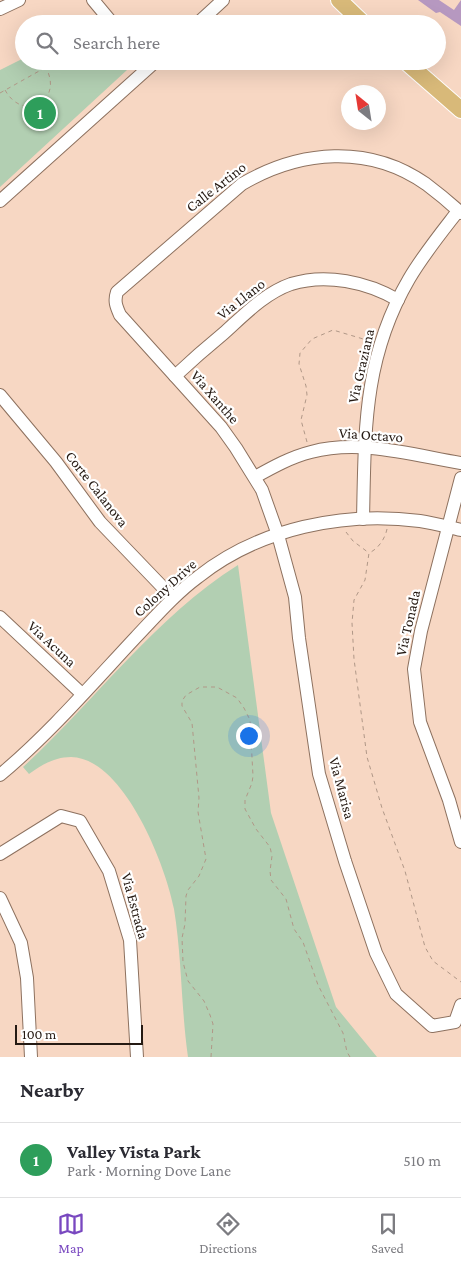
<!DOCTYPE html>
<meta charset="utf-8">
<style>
:root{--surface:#fff;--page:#f2f2f3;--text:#2b2b33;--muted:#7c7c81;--line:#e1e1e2;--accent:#7948c0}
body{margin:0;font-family:"Crimson Pro",serif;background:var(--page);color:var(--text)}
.compass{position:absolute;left:341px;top:85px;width:45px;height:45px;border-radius:50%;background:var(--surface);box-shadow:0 5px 20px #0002;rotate:330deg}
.scale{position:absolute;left:15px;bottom:12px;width:128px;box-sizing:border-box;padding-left:5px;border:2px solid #251a13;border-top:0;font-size:14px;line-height:18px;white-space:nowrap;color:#251a13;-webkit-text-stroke:4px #fff;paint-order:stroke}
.you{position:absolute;left:248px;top:735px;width:18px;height:18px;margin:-12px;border:4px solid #fff;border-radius:50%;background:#1a73e8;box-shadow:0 0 0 8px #1a73e833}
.badge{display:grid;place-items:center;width:32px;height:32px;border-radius:50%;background:var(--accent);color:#fff;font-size:16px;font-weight:700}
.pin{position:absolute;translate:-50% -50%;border:2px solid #fff;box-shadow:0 1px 5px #0006}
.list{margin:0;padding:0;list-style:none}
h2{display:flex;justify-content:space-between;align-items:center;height:65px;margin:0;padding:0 20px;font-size:21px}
h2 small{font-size:16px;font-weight:400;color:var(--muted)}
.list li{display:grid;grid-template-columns:32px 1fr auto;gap:15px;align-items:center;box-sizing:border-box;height:75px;padding:0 20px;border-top:1px solid var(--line)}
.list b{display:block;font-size:19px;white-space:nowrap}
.list p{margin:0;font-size:16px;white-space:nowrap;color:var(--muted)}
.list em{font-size:16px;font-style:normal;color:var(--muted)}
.icon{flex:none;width:28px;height:28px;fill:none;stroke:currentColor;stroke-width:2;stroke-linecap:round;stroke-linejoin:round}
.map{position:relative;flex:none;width:461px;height:1057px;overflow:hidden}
.search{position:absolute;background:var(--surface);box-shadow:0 5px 20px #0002;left:15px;right:15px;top:15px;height:55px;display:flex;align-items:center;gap:12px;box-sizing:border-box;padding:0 18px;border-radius:28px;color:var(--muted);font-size:19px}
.sheet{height:140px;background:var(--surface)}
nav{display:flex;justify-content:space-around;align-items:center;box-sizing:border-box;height:70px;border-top:1px solid var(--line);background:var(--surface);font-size:14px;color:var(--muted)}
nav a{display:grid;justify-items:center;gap:2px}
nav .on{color:var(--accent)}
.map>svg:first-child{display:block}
.green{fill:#b2cfb2}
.building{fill:#b698c0}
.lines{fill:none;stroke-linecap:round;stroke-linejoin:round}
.minor-casing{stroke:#8d715f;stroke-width:14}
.major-casing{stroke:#fff;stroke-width:18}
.path{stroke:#b09787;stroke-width:1;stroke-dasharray:4 4;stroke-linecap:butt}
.minor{stroke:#fff;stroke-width:12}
.major{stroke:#d8b979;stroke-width:16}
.labels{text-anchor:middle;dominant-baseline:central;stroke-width:4.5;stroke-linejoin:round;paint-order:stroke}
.street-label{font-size:15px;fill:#251a13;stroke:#fff}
</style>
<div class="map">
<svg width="461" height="1057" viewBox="0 0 461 1057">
<rect width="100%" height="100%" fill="#f7d7c3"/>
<!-- green -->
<g class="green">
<polygon points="24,58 24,61 126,61 128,63 127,70 0,187 0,70"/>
<path d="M 238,565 L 271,813 L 336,1007 L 377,1057 L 188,1057 C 181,1008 182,958 174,909 C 166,866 124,758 71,757 C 55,757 41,765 29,774 L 23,767 C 96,700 154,618 238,565 Z"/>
</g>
<!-- building -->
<polygon class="building" points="418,0 439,0 454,10 461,0 461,26 440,12 436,13"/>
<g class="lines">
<!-- minor casing -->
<g class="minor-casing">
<g id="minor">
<polyline points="93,0 113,24"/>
<polyline points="0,9 19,0"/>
<polyline points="197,24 223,0"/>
<polyline points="0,201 156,61"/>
<path d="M 461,213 C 450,203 438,193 426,184 C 369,144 300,150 242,184 L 117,292 C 114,301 116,306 120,315 L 221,427 L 236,448 L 262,490 L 278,535 L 295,597 L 299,638 L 319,774 L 345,861 L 376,953 L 396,994 L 432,1026 L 455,1022 L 461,1005"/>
<path d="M 175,376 C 191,361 207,347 224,333 C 244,315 265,293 291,284 C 326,273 367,282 398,300"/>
<polyline points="0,395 56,462 100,522 173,598"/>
<path d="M 255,477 C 273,467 291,457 311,452 C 360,439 413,455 461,463"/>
<polyline points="461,478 421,631 414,669 420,722 449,800 461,842"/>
<path d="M 363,519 C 365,430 363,358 409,279 C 423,255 441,233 458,211"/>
<polyline points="0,617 82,694"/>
<path d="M 0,775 C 49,734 92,684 136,637 C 156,616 175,594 198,577 C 260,528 344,511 420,521 C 434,523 448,527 461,530"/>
<polyline points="0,854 61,816 80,821 109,871 130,940 137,1057"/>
<polyline points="0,898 21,943 27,978 31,1057"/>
</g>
</g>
<!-- major casing -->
<g class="major-casing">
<g id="major">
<polyline points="339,0 364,24"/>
<polyline points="405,61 461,110"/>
</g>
</g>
<!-- path -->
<g class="path">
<polyline points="132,68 132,61"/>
<path d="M 5,90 C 23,123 64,101 46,68"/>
<polyline points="0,93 57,61"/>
<polyline points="307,442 301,420 307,395 306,386 299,364 300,353 312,339 333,330 370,341"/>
<path d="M 387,529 C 385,539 378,549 369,553 L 365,580 L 354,600 L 352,623 L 354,659 L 367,757 L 382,808 L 405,871 L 425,947 L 433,961 L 461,982"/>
<polyline points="346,532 353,541 369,553"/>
<polyline points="211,1057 213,1024 210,1015 204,1001 188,981 183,962 182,938 185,924 186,896 188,890 199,876 206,859 198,812 199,798 192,723 182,706 182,701 186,695 200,687 217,687 237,698 244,708 250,720 253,776 252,783 245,800 245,809 256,829 270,847 272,856 270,871 271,880 286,899 294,929 303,942 318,985 343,1033 347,1052 350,1057"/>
</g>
<!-- minor -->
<use href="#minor" class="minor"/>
<!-- major -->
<use href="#major" class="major"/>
</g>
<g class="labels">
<!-- street labels -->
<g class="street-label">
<text transform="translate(216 187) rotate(-38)">Calle Artino</text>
<text transform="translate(241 299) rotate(-38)">Via Llano</text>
<text transform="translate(361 366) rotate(-77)">Via Graziana</text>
<text transform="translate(215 397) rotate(49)">Via Xanthe</text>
<text transform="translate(371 435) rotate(4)">Via Octavo</text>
<text transform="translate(97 489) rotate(52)">Corte Calanova</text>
<text transform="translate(165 588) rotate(-42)">Colony Drive</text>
<text transform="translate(408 623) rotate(-77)">Via Tonada</text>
<text transform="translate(52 644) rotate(43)">Via Acuna</text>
<text transform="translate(342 788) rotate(75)">Via Marisa</text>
<text transform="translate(135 906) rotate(75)">Via Estrada</text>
</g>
</g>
</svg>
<svg class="compass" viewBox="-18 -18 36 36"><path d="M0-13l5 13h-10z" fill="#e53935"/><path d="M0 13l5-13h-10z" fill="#7c7c81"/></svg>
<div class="scale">100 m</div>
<div class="you"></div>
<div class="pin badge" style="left:40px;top:113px;background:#2e9e5b">1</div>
<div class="search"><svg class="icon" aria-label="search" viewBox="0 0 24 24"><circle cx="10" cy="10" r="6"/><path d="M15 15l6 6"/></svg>Search here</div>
</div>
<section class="sheet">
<h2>Nearby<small></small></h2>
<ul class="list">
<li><span class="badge" style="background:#2e9e5b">1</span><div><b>Valley Vista Park</b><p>Park · Morning Dove Lane</p></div><em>510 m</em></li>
</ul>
</section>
<nav>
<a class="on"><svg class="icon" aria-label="map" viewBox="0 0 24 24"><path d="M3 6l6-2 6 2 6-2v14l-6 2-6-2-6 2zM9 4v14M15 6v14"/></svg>Map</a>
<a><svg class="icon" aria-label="directions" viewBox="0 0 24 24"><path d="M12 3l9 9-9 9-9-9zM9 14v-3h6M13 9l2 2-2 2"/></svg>Directions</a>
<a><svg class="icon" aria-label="saved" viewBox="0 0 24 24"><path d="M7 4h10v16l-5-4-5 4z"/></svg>Saved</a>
</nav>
